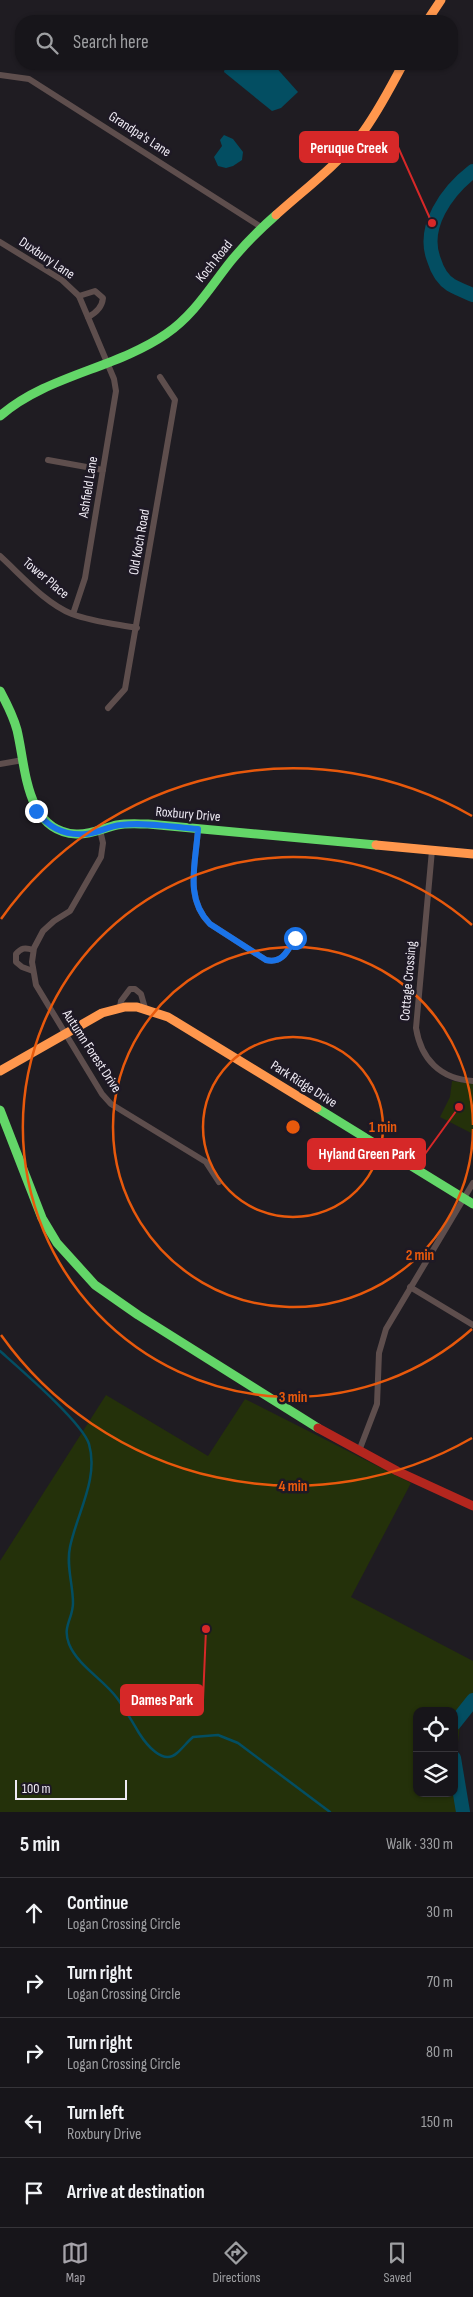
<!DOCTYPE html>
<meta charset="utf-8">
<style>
:root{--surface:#17151a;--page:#242227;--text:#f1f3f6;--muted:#9e9fa2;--line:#363439;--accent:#a6a3aa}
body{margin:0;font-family:"Sofia Sans Condensed",sans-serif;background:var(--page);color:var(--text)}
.controls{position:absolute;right:15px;bottom:15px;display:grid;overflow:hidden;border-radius:10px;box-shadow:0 1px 4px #0004}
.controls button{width:45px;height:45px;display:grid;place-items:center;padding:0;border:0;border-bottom:1px solid var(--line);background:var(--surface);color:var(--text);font:25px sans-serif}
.scale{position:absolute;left:15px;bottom:12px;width:112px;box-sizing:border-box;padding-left:5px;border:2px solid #efebf4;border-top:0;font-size:14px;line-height:18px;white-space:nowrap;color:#efebf4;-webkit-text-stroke:4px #1e1925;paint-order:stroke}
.stop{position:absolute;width:15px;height:15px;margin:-11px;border:4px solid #1a73e8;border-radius:50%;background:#fff}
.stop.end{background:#1a73e8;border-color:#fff;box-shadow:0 1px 5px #0008}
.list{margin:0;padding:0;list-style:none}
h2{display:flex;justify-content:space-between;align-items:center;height:65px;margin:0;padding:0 20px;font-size:21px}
h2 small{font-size:16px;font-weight:400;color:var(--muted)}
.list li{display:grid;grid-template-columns:32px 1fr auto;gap:15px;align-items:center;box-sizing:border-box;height:70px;padding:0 20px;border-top:1px solid var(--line)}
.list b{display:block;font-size:19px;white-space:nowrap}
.list p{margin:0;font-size:16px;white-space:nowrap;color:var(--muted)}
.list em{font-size:16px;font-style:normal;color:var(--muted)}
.icon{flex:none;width:28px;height:28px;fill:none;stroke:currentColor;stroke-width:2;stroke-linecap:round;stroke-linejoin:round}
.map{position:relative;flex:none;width:473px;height:1812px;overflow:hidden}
.search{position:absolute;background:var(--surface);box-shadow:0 1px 4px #0004;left:15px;right:15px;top:15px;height:55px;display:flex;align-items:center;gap:12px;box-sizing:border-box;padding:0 18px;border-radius:20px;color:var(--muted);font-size:19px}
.sheet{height:415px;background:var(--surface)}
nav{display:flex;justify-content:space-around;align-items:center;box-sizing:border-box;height:70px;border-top:1px solid var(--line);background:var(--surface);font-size:14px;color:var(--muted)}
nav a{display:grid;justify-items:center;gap:2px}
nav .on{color:var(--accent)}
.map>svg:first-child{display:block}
.green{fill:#24310a;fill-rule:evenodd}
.water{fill:#034e62}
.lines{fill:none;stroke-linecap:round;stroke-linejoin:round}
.stream{stroke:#034e62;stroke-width:2.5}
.river{stroke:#034e62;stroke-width:14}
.street{stroke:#5e4e4d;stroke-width:6}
.fast{stroke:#63d668;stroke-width:9}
.slow{stroke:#ff974d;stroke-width:9}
.jam{stroke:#b3261e;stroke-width:9}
.route{stroke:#1a73e8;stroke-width:6}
.ring{fill:none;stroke:#e8590c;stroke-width:2.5}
.labels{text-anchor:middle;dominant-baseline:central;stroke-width:5;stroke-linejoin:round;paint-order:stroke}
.street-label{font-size:14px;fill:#efebf4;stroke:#1e1925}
.centre{fill:#e8590c;stroke:#1e1925;stroke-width:2.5}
.ring-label{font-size:15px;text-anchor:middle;font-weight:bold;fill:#e8590c;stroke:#1e1925;stroke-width:5;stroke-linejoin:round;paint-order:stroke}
.leader{fill:none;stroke:#d62828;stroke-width:2}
.callout-dot{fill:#d62828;stroke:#1e1925;stroke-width:2}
.callout{fill:#d62828;stroke:#d62828;stroke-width:2}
.callout-label{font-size:15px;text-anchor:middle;font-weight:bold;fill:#fff}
</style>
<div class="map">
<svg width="473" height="1812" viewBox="0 0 473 1812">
<rect width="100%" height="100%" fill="#1f1c22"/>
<!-- green -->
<g class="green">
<polygon points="452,1081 473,1084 473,1134 440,1117 450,1097"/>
<path d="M 106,1395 L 208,1456 L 245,1399 L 411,1483 L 351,1597 L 473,1661 L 473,1700 L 461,1717 L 454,1776 L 460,1812 L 0,1812 L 0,1561 ZM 417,1711 L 454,1711 L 454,1793 L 417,1793 Z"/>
</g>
<!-- water -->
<g class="water">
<polygon points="253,64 273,64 298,92 281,108 272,111 224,72 225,68"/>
<polygon points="224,135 233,139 243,152 242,160 233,166 226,168 218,166 214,157 222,146 220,140"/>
</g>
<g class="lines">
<!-- stream -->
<path class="stream" d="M 0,1351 C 19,1368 82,1422 89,1444 C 99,1479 77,1513 70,1547 C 66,1566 73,1584 73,1603 C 73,1619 62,1626 69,1644 C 78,1666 103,1679 117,1698 C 125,1709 132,1721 139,1733 C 146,1744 163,1766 177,1753 C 183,1748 187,1742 193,1737 L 218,1735 L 238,1743 L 330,1812"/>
<!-- river -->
<g class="river">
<path d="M 473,171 C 447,191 421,227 434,260 C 437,270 443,280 451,285 C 458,289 466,292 473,295"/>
<polyline points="454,1724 473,1700"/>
<polyline points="454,1758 463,1812"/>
</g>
<!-- street -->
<g class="street">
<polyline points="0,75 29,79 261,227"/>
<polyline points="0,242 62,280 79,296 114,379 116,391 85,578 73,614"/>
<path d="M 79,296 L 95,291 L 103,298 C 102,308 96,313 88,317"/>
<polyline points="48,460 103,470"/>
<path d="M 0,556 C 22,576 45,603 72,614 C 93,622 116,624 137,628"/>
<polyline points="108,708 125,689 175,400 160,377"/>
<polyline points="0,764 23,760"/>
<path d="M 198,829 C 196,862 184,898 210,924 L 266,960 C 283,964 288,950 295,938"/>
<polyline points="100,830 103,843 101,857 70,911 54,921 43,931 34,948 32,962 36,985 102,1094 111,1104 206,1162 219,1182"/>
<path d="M 432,850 L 416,1028 C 421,1059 440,1079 473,1081"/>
<path d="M 33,971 L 22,967 L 16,962 L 16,954 C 21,948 25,947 33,950"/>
<polyline points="120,1007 121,1001 130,989 135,989 141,994 145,1008"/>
<polyline points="410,1287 473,1325"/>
<polyline points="359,1451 377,1404 379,1353 386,1329 473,1183"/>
</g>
<!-- fast -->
<g class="fast">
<path d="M 0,416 C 47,375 115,369 166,334 C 194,315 211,286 231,261 C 245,244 260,229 276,215"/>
<path d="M 0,691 C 7,704 13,715 17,730 C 26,767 25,831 76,834 C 90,835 104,828 117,825 C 127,823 138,824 148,824 L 376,845"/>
<polyline points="317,1108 473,1204"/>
<polyline points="0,1110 42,1218 57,1243 95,1285 138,1315 318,1428"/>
</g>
<!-- slow -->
<g class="slow">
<polyline points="427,21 441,0"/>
<path d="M 276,215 C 305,189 336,166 360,136 C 377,114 390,88 403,64"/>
<polyline points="376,845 473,854"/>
<polyline points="0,1071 102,1013 125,1007 137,1007 168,1017 317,1108"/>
</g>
<!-- jam -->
<polyline class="jam" points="318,1428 397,1471 473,1506"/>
</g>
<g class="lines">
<!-- route -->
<path class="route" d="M 36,811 C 48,827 65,836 86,834 C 98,833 109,826 120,825 C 146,822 173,827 198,829 C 196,863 184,898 210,924 L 266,960 C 283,964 288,950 295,938"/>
</g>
<!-- distance rings -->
<g class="ring">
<circle cx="293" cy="1127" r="90"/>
<path d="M473 1129A180 180 0 1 1 473 1125"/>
<path d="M472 1329A270 270 0 1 1 472 925"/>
<path d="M472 1438A359 359 0 0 1 1 1335M1 919A359 359 0 0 1 472 816"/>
</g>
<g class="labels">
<!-- street labels -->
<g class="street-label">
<text transform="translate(140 134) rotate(33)">Grandpa's Lane</text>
<text transform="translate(47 258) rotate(34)">Duxbury Lane</text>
<text transform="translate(214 261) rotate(-51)">Koch Road</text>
<text transform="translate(88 487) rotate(-81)">Ashfield Lane</text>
<text transform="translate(139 542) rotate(-80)">Old Koch Road</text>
<text transform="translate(46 578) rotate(40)">Tower Place</text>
<text transform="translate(188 814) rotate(5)">Roxbury Drive</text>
<text transform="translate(408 981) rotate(-85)">Cottage Crossing</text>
<text transform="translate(92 1051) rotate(57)">Autumn Forest Drive</text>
<text transform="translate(304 1084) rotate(32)">Park Ridge Drive</text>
</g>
</g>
<circle cx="293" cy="1127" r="8" class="centre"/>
<g class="ring-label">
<text x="383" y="1132">1 min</text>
<text x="420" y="1260">2 min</text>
<text x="293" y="1402">3 min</text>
<text x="293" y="1491">4 min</text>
</g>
<!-- callouts -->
<path class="leader" d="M432 223L398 147M459 1107L425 1154M206 1629L203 1700"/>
<g class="callout-dot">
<circle cx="432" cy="223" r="5"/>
<circle cx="459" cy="1107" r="5"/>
<circle cx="206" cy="1629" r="5"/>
</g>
<g class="callout">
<rect x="300" y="132" width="98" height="30" rx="5"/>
<rect x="308" y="1139" width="117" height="30" rx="5"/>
<rect x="121" y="1685" width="82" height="30" rx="5"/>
</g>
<g class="callout-label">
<text x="349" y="153">Peruque Creek</text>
<text x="367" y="1159">Hyland Green Park</text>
<text x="162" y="1705">Dames Park</text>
</g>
</svg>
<div class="controls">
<button><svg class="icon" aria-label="locate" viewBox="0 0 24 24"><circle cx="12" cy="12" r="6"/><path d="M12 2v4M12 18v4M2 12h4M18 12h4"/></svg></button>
<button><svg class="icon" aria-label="layers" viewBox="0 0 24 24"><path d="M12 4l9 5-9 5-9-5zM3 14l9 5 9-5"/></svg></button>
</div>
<div class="scale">100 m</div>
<div class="stop" style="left:295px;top:938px"></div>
<div class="stop end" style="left:36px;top:811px"></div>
<div class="search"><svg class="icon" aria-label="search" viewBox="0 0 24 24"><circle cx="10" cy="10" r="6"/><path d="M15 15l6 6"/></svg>Search here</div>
</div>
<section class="sheet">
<h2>5 min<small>Walk · 330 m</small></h2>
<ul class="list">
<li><svg class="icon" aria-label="ahead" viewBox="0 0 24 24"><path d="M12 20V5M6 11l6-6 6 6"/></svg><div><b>Continue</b><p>Logan Crossing Circle</p></div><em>30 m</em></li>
<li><svg class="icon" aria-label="right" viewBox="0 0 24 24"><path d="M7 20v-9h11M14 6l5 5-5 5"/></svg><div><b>Turn right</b><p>Logan Crossing Circle</p></div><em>70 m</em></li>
<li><svg class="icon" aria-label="right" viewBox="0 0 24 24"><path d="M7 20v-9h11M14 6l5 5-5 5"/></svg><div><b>Turn right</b><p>Logan Crossing Circle</p></div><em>80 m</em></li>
<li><svg class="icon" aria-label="left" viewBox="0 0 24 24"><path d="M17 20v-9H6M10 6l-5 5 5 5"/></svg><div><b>Turn left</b><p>Roxbury Drive</p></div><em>150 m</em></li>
<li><svg class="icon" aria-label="arrive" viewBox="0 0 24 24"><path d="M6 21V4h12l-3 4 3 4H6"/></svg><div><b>Arrive at destination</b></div></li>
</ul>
</section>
<nav>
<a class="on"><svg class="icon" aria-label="map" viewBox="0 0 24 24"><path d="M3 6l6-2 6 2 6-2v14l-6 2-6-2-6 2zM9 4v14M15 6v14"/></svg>Map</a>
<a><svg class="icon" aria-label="directions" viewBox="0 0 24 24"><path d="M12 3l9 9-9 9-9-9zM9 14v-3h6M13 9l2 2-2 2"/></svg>Directions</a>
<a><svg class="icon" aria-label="saved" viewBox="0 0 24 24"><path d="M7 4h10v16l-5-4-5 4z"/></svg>Saved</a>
</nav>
